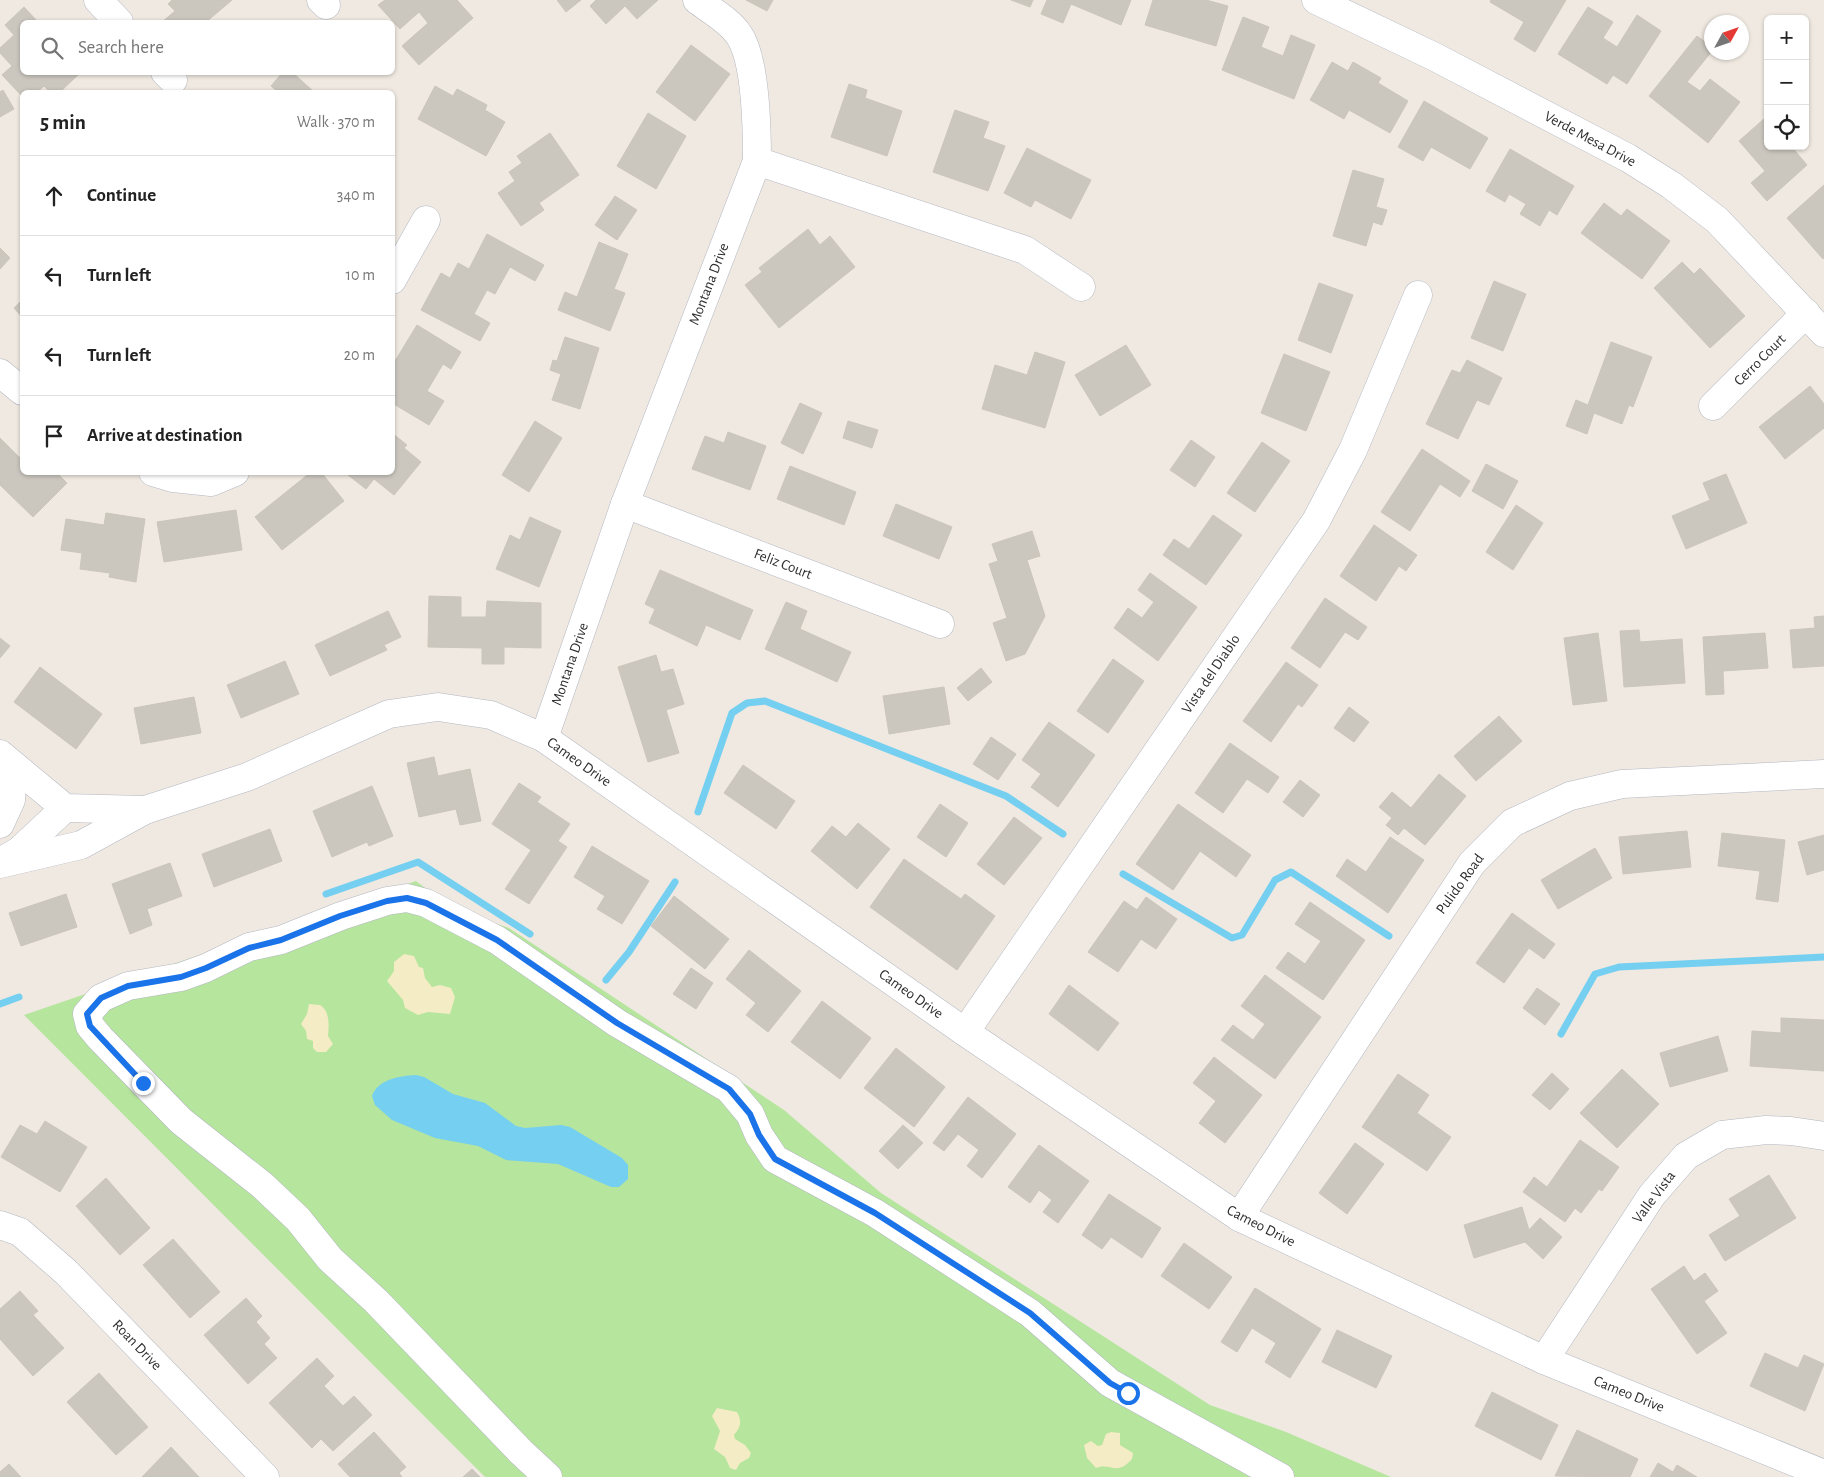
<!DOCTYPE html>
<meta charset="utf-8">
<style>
:root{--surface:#fff;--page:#f6f6f6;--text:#222;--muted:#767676;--line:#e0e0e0}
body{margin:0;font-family:"Alegreya Sans",sans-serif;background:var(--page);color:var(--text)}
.controls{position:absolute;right:15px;top:15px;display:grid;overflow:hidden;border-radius:8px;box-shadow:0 1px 4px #0004}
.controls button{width:45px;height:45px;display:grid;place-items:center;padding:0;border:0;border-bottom:1px solid var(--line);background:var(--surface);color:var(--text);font:25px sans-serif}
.compass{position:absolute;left:1704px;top:15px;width:45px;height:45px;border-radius:50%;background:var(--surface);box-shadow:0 1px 4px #0004;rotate:50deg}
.stop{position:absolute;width:15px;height:15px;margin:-11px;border:4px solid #1a73e8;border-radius:50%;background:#fff}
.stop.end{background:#1a73e8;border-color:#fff;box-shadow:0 1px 5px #0008}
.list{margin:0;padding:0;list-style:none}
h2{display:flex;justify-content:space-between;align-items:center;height:65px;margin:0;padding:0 20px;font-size:21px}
h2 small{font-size:16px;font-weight:400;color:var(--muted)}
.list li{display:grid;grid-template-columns:32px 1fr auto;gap:15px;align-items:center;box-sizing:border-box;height:80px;padding:0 20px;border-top:1px solid var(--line)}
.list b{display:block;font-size:19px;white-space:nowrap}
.list em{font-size:16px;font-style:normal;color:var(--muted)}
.icon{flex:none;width:28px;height:28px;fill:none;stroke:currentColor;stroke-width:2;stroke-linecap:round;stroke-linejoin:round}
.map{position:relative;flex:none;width:1824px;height:1477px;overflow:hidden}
.search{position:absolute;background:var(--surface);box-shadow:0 1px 4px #0004;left:20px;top:20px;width:375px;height:55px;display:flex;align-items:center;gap:12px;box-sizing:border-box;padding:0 18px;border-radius:8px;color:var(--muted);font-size:19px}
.panel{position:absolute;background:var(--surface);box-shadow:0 1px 4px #0004;left:20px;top:90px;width:375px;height:385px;border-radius:8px}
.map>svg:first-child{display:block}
.green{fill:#b6e59e}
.sand{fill:#f3ecc5}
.water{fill:#75cff0}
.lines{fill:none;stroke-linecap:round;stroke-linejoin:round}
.stream{stroke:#75cff0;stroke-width:7}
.building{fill:#cbc7bf;stroke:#cbc5ba}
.minor-casing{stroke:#b4b7c1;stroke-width:29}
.minor{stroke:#fff;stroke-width:28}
.route{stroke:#1a73e8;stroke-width:6}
.labels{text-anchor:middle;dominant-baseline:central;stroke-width:4;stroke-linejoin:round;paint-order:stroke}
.street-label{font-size:15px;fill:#2e2e2e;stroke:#fff}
</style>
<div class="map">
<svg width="1824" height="1477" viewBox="0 0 1824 1477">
<rect width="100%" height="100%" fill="#efe9e1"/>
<!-- green -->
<polygon class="green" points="416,881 452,908 509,928 784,1110 881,1193 1210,1405 1286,1432 1391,1477 485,1477 24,1015"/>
<!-- sand -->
<g class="sand">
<polygon points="404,954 414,956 419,967 423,968 425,978 432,987 440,985 451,988 455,997 450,1014 428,1012 418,1015 405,1008 403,1000 387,981 394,971 394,962"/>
<path d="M 309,1004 L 320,1005 C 330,1011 329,1025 328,1036 L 333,1044 L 326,1052 L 317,1052 L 313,1048 L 313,1041 L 307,1039 L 306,1031 L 301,1024 L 307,1014 Z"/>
<path d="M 717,1408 L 737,1412 C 742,1421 741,1427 734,1435 L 735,1439 L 745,1445 L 751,1453 L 749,1458 L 740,1463 L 736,1470 L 730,1468 L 725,1457 L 714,1449 L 720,1431 L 712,1416 Z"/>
<path d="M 1111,1432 L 1120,1433 L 1120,1445 L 1133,1453 L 1132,1459 C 1116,1477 1111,1462 1096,1468 L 1087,1458 L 1084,1445 L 1091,1441 L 1098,1446 L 1102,1445 L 1106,1434 Z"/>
</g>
<!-- water -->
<path class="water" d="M 416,1075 L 424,1077 L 453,1094 L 485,1103 L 516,1126 L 525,1128 L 561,1125 L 570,1127 L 622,1158 L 628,1165 L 628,1179 L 619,1187 L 611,1187 L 558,1164 L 506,1160 L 478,1146 L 435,1138 L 392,1120 L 375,1105 L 372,1096 C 378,1079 400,1076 416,1075 Z"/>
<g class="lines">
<!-- stream -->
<g class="stream">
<polyline points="698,812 732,713 747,703 765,701 1006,796 1063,834"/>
<polyline points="1123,874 1232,938 1242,935 1275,880 1291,872 1389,936"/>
<polyline points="326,894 418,862 530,934"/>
<polyline points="606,980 629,952 675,882"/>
<polyline points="0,1004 19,997"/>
<polyline points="1561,1034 1595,974 1619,967 1824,957"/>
</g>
</g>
<!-- building -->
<g class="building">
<polygon points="172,0 232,0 206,22 162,22 175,11 168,4"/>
<polygon points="385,0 457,0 473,18 419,65 402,46 428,23 419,12 400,29 378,5"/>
<polygon points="557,0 581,0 566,12"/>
<polygon points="596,0 658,0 637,19 625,6 606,24 590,6"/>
<polygon points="746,0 773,0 767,11"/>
<polygon points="1011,0 1033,0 1030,7"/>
<polygon points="1047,0 1131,0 1121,25 1071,4 1063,23 1041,14"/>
<polygon points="1153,0 1206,0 1228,6 1216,46 1145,25"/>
<polygon points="1491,0 1566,0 1535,52 1514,39 1524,22 1490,2"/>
<polygon points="24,7 38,22 22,22 22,72 81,72 60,92 50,92 44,86 37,92 22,92 22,96 2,75 12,66 0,53 0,48 14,35 5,25"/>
<polygon points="1588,7 1613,22 1603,38 1617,47 1637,15 1661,31 1627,84 1613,75 1607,84 1558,54"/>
<polygon points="1243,17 1269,27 1261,47 1283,56 1291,35 1315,45 1294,99 1222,70"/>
<polygon points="1697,36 1712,47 1712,51 1687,82 1700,91 1710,79 1740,102 1708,143 1649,96"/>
<polygon points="691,45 730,74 695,121 656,92"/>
<polygon points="1332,62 1348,71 1353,62 1381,78 1378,83 1408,101 1390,133 1349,110 1344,119 1310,100"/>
<polygon points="283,72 292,72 314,92 278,92 271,86"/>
<polygon points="849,84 867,90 865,98 902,111 887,156 831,137"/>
<polygon points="435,86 453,96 457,89 487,105 485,110 505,122 486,156 418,119"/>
<polygon points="3,90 14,109 0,117 0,92"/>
<polygon points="1424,101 1488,138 1470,169 1431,147 1423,161 1398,147"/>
<polygon points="955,110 989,122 983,138 1005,146 988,191 933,172"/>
<polygon points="648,113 686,136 656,189 617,166"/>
<polygon points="1765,118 1768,120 1768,146 1791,146 1807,165 1767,201 1751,183 1765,171 1739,141"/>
<polygon points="550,133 579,175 539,203 544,210 521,226 498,193 515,181 509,172 522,163 517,156"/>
<polygon points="1027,148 1091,180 1071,219 1035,200 1031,207 1004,193"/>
<polygon points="1510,149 1574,186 1557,215 1549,210 1540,226 1520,214 1526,204 1509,194 1505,202 1486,191"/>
<polygon points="1353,170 1384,179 1376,207 1387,210 1382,225 1373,222 1366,246 1333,236"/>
<polygon points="1824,185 1824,258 1823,259 1787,218"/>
<polygon points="615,196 637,210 617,240 595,225"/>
<polygon points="1604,203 1621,216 1627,209 1670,241 1642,279 1581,233"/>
<polygon points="808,229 820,245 830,236 855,267 779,328 745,285 762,272 759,268"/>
<polygon points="487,234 544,265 535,281 510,267 495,294 487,290 474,314 490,323 480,341 421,310 441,273 450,278 458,263 469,269"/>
<polygon points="599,242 628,254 614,289 625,293 610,331 558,310 565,292 577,297"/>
<polygon points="0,248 10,258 0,269"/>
<polygon points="1682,262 1694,274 1700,268 1745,316 1710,348 1654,288"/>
<polygon points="1494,281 1526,294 1503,351 1471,338"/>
<polygon points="1319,283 1353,295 1331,353 1298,340"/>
<polygon points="22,300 22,317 14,308"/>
<polygon points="417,325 461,352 451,369 443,364 427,391 444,401 429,425 392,403 392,366"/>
<polygon points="565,337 599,348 580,409 552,400 561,374 550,370 553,360 557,361"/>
<polygon points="1611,342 1652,357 1633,407 1629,405 1622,424 1594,413 1587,434 1566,426 1576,400 1588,405"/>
<polygon points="1126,345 1151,385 1100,416 1075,375"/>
<polygon points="1035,352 1065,362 1045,428 982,409 995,365 1027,375"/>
<polygon points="1284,354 1330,372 1306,431 1261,413"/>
<polygon points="1467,360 1502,378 1489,405 1477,400 1458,439 1426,424 1452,370 1460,373"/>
<polygon points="1810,386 1824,404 1824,428 1785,459 1759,427"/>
<polygon points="800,403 822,413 803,454 781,443"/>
<polygon points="535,421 562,438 529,492 502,475"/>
<polygon points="848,421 878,430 872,448 843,438"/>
<polygon points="728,432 766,446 750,490 692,469 705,436 724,443"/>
<polygon points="392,433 407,445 404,448 421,462 394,495 374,479 366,489 348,475 350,472 392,472"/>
<polygon points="0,438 22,460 22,472 56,472 67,483 33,517 0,485"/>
<polygon points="1191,440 1215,457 1195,487 1170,470"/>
<polygon points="1262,442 1290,461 1255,512 1227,493"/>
<polygon points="1422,449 1470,481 1460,497 1440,484 1410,531 1381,512"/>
<polygon points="1486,464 1518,481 1503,509 1472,491"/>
<polygon points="790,466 856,492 844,525 777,499"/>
<polygon points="311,472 321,472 344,501 282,550 255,517"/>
<polygon points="1726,474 1747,523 1686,549 1672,516 1710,500 1703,483"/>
<polygon points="896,504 952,527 939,559 883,536"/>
<polygon points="1516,505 1543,523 1513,570 1486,552"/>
<polygon points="236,510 242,550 164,562 157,522"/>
<polygon points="106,513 145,519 136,582 109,577 110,573 80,569 82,553 61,550 66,519 104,525"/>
<polygon points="1213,515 1242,535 1206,585 1163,555 1174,539 1189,549"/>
<polygon points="530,517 561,531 539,587 496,569 510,535 520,540"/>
<polygon points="1374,525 1417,555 1406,571 1399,566 1376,601 1340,576"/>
<polygon points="1032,531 1040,556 1027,560 1045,616 1025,654 1006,661 993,623 1007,618 989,564 998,561 992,544"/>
<polygon points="660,570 753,610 740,640 706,625 697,646 649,623 655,609 645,604"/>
<polygon points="1150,573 1197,607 1158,661 1114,628 1128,608 1142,618 1154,602 1138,590"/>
<polygon points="429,596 461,597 461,617 486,617 487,601 541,603 541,648 504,647 504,664 482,664 482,648 428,647"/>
<polygon points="1325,598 1367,627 1358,640 1345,632 1320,668 1291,648"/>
<polygon points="786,602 807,611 800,629 851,652 837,682 765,649"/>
<polygon points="388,611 401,637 384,645 387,650 330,676 315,645"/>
<polygon points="1824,616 1824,666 1793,668 1790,630 1815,628 1814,617"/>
<polygon points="1639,630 1640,642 1682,639 1685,683 1624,687 1620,631"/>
<polygon points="1598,633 1607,701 1573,705 1564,638"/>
<polygon points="1765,633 1768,668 1723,671 1724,694 1706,695 1703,637"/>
<polygon points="0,638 10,646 0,658"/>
<polygon points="656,655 661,672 673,669 684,704 666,710 679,753 648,762 618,667"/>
<polygon points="1113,659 1144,681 1108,733 1077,711"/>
<polygon points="285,661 299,694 241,718 227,685"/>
<polygon points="1286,662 1318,685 1302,707 1298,704 1271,742 1243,721"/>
<polygon points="40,667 102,714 76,749 14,702"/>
<polygon points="981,668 992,682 968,701 957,688"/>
<polygon points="944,687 950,724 889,734 883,696"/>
<polygon points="194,697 201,733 141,744 134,708"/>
<polygon points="1349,707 1369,722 1354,742 1334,728"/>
<polygon points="1499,716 1522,741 1476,781 1454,756"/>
<polygon points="1049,722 1095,755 1058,807 1031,787 1041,774 1022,760"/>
<polygon points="991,737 1016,754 998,780 973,764"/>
<polygon points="1230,743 1279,777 1268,793 1247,779 1223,813 1195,793"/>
<polygon points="434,757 438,776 470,769 481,821 460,825 456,809 419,817 407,763"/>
<polygon points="743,765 795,801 776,829 724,793"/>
<polygon points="1439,774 1466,796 1425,845 1404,828 1398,835 1386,825 1392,818 1379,807 1392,792 1411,808"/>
<polygon points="1300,780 1320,795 1303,817 1283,802"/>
<polygon points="519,783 541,797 537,802 570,824 558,841 567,847 529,904 505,889 531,850 492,824"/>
<polygon points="372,786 393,836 369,846 367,842 332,857 313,811"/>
<polygon points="940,804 968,823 946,857 917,837"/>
<polygon points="1178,804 1251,855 1236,877 1200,851 1173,890 1136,864"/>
<polygon points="1014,817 1042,838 1004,885 977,864"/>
<polygon points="858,823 890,849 857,889 811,851 832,826 846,837"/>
<polygon points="270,829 282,861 214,887 202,854"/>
<polygon points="1687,831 1691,867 1623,874 1619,837"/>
<polygon points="1722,833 1785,840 1778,902 1756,899 1760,871 1718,866"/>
<polygon points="1824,835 1824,870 1807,875 1798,842"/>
<polygon points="1390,837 1424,860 1388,913 1336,876 1347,859 1366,872"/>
<polygon points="592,846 649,881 622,924 597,909 605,896 574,877"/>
<polygon points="1595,848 1612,878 1558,909 1541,880"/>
<polygon points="904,859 961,899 965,894 995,916 957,970 870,907"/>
<polygon points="170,863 182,896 147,909 152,925 130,934 112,884"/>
<polygon points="66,894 77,927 21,946 9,913"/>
<polygon points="674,896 729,939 705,969 651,926"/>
<polygon points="1146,897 1177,919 1156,949 1141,939 1118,972 1088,952 1124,901 1137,910"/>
<polygon points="1310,902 1365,940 1323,1000 1276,968 1288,952 1305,964 1321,941 1295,924"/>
<polygon points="1512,913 1555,944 1544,959 1529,948 1504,983 1476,963"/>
<polygon points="749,950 801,991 768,1032 746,1015 756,1003 726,979"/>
<polygon points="691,968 713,983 696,1009 673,994"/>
<polygon points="1265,975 1321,1017 1275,1079 1221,1040 1233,1025 1253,1040 1265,1024 1241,1006"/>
<polygon points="1069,985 1119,1023 1098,1051 1049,1014"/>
<polygon points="1537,988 1560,1004 1545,1025 1523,1008"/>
<polygon points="822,1001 871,1038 840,1079 791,1042"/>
<polygon points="1781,1018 1824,1020 1824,1071 1750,1066 1752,1031 1781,1033"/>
<polygon points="1718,1036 1728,1071 1670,1087 1660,1053"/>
<polygon points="896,1048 945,1087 914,1127 864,1088"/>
<polygon points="1214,1057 1262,1095 1225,1143 1199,1123 1216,1101 1193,1083"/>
<polygon points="1622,1069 1659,1104 1617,1148 1580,1113"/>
<polygon points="1552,1073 1569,1089 1550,1110 1532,1095"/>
<polygon points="1398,1074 1429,1095 1417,1113 1451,1137 1427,1171 1362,1127"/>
<polygon points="968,1097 1016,1134 982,1178 967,1166 979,1150 958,1134 944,1151 933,1143"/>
<polygon points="45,1121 87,1147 60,1192 1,1157 20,1125 37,1134"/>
<polygon points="903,1125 923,1143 898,1169 879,1151"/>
<polygon points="1580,1140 1619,1167 1602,1191 1599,1189 1581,1213 1575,1208 1565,1222 1523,1192 1534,1177 1547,1187"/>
<polygon points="1355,1143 1384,1164 1347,1214 1319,1193"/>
<polygon points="1039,1145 1089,1181 1058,1223 1043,1212 1052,1200 1039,1190 1030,1203 1008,1187"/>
<polygon points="1769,1175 1796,1218 1725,1261 1709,1235 1740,1216 1729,1199"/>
<polygon points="106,1178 150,1228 120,1255 76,1206"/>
<polygon points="1109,1194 1161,1228 1142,1258 1111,1237 1102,1249 1082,1235"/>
<polygon points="1522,1207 1529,1230 1540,1218 1562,1237 1543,1259 1525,1242 1474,1258 1464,1225"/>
<polygon points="173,1239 220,1292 190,1318 143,1265"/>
<polygon points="1184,1243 1232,1277 1209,1309 1161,1276"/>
<polygon points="1684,1266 1694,1281 1705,1273 1718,1291 1704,1301 1727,1333 1697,1354 1651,1289"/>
<polygon points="1255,1288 1321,1329 1290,1378 1265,1362 1276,1343 1252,1328 1237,1352 1221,1342"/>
<polygon points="20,1291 38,1311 33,1315 64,1348 33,1376 0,1339 0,1309"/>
<polygon points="246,1298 262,1316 256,1322 270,1338 264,1344 277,1358 248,1384 204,1335"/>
<polygon points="1337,1330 1392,1356 1376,1388 1322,1362"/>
<polygon points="1765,1353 1798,1368 1804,1355 1824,1364 1805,1411 1750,1386"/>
<polygon points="317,1358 334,1376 324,1386 343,1406 354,1396 372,1415 333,1451 321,1439 312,1448 269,1403"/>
<polygon points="99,1373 148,1427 116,1455 67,1402"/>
<polygon points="1492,1392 1558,1425 1541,1460 1475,1426"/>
<polygon points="1577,1430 1638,1459 1630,1477 1555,1476"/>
<polygon points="374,1432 406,1467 399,1473 402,1477 350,1477 338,1464"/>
<polygon points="171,1447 199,1477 142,1477"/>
<polygon points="1658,1463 1673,1472 1677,1465 1697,1477 1650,1477"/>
<polygon points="9,1464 21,1477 0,1477 0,1472"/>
<polygon points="472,1469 480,1477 463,1477"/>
</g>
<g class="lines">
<!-- minor casing -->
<g class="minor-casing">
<g id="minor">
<polyline points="98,0 119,22"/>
<polyline points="321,0 326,5"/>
<path d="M 697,0 C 710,10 729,20 739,35 C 756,60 757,130 757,161"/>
<polyline points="1316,0 1435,57 1628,158 1671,185 1717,220 1824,333"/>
<polyline points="165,72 173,80"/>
<polyline points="392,280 426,220"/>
<polyline points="0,373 22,391"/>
<polyline points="1713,406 1806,313"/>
<polyline points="153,472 173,478 211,482 235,472"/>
<polyline points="625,504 940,624"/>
<polyline points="544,738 625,504 757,161 1025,250 1081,287"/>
<polyline points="0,754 65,808 145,810 247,777 389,714 438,707 491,715 544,738 965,1032 1239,1217 1544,1360 1824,1474"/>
<polyline points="0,824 11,800 13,765"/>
<polyline points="5,859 19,851 65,808"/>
<polyline points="0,864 81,845 145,810"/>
<polyline points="965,1032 1316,521 1353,450 1418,295"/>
<polyline points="1239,1217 1472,863 1512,823 1570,796 1622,784 1824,774"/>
<polyline points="0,1225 20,1232 66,1272 265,1477"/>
<polyline points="1544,1360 1652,1195 1686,1156 1722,1135 1766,1130 1791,1131 1824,1136"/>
<polyline points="548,1477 521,1452 376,1301 330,1259 298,1219 262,1185 181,1121 100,1038 90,1026 87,1014 101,998 128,986 181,977 206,968 249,947 281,940 341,916 387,901 407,898 426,903 497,940 617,1023 729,1089 750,1114 759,1135 775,1159 875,1213 1030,1313 1110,1383 1280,1477"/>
</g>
</g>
<!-- minor -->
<use href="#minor" class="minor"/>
</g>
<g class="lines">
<!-- route -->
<polyline class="route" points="143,1083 90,1026 87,1014 101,998 128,986 181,977 206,968 249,948 281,940 340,916 387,901 407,898 426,903 497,940 617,1023 729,1089 750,1114 759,1135 775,1159 875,1213 1030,1313 1110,1383 1128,1393"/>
</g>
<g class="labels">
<!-- street labels -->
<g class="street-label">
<text transform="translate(1590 139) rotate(28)">Verde Mesa Drive</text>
<text transform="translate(709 284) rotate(-69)">Montana Drive</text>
<text transform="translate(1760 360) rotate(-45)">Cerro Court</text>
<text transform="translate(783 564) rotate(21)">Feliz Court</text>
<text transform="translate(570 664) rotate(-71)">Montana Drive</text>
<text transform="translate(1211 674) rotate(-56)">Vista del Diablo</text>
<text transform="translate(579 762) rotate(35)">Cameo Drive</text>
<text transform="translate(1460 884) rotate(-54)">Pulido Road</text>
<text transform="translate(911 994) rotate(35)">Cameo Drive</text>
<text transform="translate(1654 1197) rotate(-53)">Valle Vista</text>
<text transform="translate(1261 1226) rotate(27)">Cameo Drive</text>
<text transform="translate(137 1345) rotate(46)">Roan Drive</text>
<text transform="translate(1629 1394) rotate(22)">Cameo Drive</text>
</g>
</g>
</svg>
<div class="controls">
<button>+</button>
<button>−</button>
<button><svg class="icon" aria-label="locate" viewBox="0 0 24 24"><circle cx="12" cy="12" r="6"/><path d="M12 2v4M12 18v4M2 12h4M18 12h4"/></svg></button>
</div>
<svg class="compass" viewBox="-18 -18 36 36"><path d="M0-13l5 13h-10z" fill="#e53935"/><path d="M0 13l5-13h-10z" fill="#767676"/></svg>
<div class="stop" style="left:1128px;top:1393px"></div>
<div class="stop end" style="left:143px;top:1083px"></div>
<div class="search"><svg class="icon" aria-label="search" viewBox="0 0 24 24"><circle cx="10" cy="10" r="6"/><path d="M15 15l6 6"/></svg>Search here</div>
<section class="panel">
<h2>5 min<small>Walk · 370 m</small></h2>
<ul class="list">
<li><svg class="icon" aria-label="ahead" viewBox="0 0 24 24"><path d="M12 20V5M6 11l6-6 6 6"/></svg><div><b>Continue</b></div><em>340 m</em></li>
<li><svg class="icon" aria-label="left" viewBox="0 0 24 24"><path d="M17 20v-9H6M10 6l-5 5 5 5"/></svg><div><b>Turn left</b></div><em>10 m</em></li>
<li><svg class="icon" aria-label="left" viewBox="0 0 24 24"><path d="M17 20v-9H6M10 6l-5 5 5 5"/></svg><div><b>Turn left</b></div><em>20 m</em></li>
<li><svg class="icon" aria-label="arrive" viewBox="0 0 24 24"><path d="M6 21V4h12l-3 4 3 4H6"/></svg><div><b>Arrive at destination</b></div></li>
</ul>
</section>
</div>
